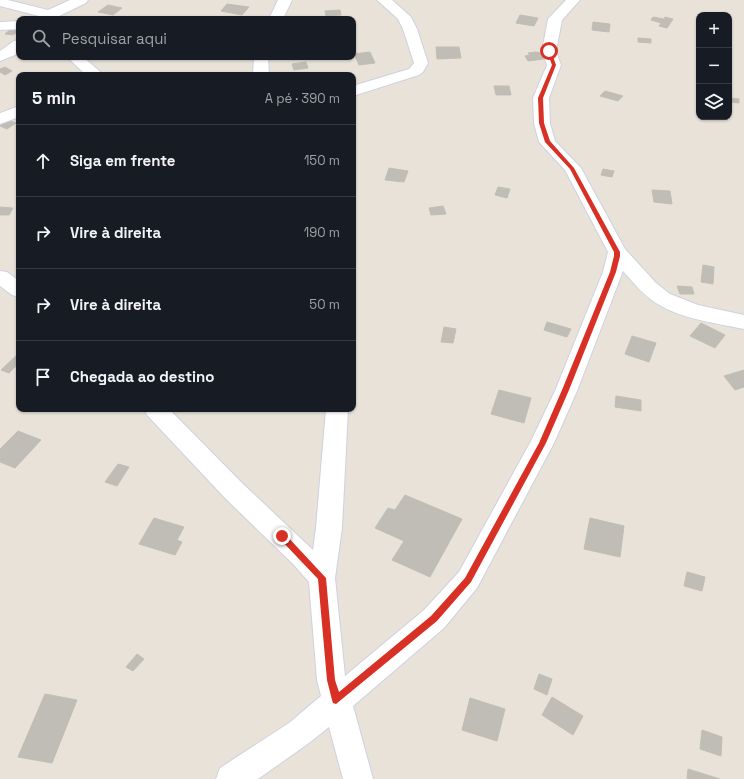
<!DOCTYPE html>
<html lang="pt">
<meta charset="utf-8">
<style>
:root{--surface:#171b24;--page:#20242c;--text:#f1f3f6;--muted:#9ea1a6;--line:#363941}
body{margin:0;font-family:"Space Grotesk",sans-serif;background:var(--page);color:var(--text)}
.controls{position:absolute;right:12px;top:12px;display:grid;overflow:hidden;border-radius:8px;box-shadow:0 1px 3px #0004}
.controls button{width:36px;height:36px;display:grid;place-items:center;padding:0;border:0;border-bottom:1px solid var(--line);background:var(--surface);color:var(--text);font:20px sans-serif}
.stop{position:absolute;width:12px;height:12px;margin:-9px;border:3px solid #d93025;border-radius:50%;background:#fff}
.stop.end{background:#d93025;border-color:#fff;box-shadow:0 1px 4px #0008}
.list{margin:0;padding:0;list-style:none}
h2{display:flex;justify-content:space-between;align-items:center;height:52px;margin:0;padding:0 16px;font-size:17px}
h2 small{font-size:13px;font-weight:400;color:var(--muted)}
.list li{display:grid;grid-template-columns:26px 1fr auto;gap:12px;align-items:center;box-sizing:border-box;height:72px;padding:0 16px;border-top:1px solid var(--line)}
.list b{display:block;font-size:15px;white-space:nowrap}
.list em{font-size:13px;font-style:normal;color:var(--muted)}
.icon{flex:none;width:22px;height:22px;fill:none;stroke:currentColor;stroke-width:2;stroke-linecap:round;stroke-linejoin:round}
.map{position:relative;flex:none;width:744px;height:779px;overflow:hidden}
.search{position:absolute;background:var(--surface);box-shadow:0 1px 3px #0004;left:16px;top:16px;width:340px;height:44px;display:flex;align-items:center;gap:10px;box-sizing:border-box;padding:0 14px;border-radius:8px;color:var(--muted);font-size:15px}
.panel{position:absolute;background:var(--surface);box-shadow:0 1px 3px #0004;left:16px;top:72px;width:340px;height:340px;border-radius:8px}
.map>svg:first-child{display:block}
.building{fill:#c0bcb6;stroke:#c3beb3}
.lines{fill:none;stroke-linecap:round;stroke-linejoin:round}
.minor-casing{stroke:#ced1df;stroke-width:2}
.minor{fill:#fff;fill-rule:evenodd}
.route{fill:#d93025}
</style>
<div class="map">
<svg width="744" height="779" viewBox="0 0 744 779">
<rect width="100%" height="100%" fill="#e8e2d9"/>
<!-- building -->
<g class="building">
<polygon points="227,4 249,7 242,15 221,11"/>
<polygon points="108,5 122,8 113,15 98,12"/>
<polygon points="340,10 341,15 326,16 325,11"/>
<polygon points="520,15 538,18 534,26 516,23"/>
<polygon points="653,17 664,19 665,17 673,19 667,28 659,26 661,23 651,20"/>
<polygon points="593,22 610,24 609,32 592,30"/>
<polygon points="11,29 18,31 13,35 5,34"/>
<polygon points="638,38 651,39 651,43 638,42"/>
<polygon points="436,47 459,47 461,58 437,59"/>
<polygon points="370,52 375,63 359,65 354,54"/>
<polygon points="536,52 540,53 544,59 528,61 525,56 530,55 528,53"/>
<polygon points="306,62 308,68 294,70 292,64"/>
<polygon points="5,67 12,71 5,75 0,72 0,69"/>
<polygon points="494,86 509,86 511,95 496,95"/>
<polygon points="605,91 623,96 618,101 600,96"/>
<polygon points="729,98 739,99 739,103 729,102"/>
<polygon points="5,119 16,123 7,129 0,126 0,123"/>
<polygon points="389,168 408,171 404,182 385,180"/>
<polygon points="603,169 614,171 612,177 601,175"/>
<polygon points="498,187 510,189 507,198 495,195"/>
<polygon points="652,190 670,191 672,204 654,202"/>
<polygon points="443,206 446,214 431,215 429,208"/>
<polygon points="0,207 13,208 9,215 0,215"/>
<polygon points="703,265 714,267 713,284 701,282"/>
<polygon points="677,286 692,287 694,294 680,294"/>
<polygon points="547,322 571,329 567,337 544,330"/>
<polygon points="701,323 725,335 715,348 690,336"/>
<polygon points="444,327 456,329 453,343 441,342"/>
<polygon points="632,336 656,343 649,362 625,354"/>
<polygon points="19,353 19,363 9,373 1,370"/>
<polygon points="744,370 744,387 735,390 724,376"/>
<polygon points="499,390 531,398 524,423 491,414"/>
<polygon points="616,396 641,400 641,411 615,407"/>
<polygon points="18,431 41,440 15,468 0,462 0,449"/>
<polygon points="118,464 129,467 117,486 105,482"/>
<polygon points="405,495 462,519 430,577 392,560 404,541 375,528 388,508 395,510"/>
<polygon points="154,518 184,527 177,540 182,542 175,555 139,544"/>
<polygon points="590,518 624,526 620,557 584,549"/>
<polygon points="687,572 705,577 702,591 684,586"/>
<polygon points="137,654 144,659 133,671 126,667"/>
<polygon points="539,674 552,679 547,695 534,689"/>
<polygon points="45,694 77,700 52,763 18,757"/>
<polygon points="552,697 583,716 573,735 542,715"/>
<polygon points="470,698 505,709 497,741 462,730"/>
<polygon points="702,730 722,737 721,756 700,749"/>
<polygon points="688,769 720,779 687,779"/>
</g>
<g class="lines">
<!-- minor casing -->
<g class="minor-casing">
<g id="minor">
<polygon points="0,0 8,0 48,10 70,0 88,0 86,3 53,19 37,19 39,16 0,6"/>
<polygon points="278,0 292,0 283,19 269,19"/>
<polygon points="377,0 392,0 411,17 417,29 428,63 423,72 419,75 353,96 353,86 409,69 414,63 403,29 398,19"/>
<path d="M 566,0 L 580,0 L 562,20 L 556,51 L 561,65 L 549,98 L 550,123 L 555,141 L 581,168 L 625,249 L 656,283 L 670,294 L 698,305 L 744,315 L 744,329 C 715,323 681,319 656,303 C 643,295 633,282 623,271 L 577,391 L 554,443 L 477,588 L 444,628 L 353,706 L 373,779 L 343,779 L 329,727 L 309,743 L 258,779 L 216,779 L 220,768 L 289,723 L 321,696 L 317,680 L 309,582 L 294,565 L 225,498 L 147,415 L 144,409 L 169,409 L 243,484 L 313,550 L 316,528 L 326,409 L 348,409 L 342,528 L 335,578 L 345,676 L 424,610 L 459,572 L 531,441 L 555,391 L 603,272 L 608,252 L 565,170 L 539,142 L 534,123 L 533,98 L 547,65 L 542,51 L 548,19 Z"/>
<polygon points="19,21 19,29 0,30 0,22"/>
<polygon points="19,40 19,52 15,55 0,61 0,51 14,41"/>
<polygon points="67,57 83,57 104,75 86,75"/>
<polygon points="254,57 268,57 269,75 253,75"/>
<polygon points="19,106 19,117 0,124 0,113"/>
<polygon points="0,271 7,272 19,281 19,297 12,295 0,286"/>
</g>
</g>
<!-- minor -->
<use href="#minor" class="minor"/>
</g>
<!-- route -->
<polygon class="route" points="549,50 551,51 556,65 543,98 544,123 550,141 574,168 620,252 620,256 616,272 569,390 546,443 471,582 437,621 336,704 333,703 332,700 327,680 318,579 279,538 279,534 285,534 326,578 335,680 339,692 431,616 465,578 539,443 562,390 610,272 614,256 614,252 570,169 545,142 539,123 538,98 552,65 547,51"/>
</svg>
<div class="controls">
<button>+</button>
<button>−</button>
<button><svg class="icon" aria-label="layers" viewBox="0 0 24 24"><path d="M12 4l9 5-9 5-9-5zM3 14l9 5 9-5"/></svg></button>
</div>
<div class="stop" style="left:549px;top:51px"></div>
<div class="stop end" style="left:282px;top:536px"></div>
<div class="search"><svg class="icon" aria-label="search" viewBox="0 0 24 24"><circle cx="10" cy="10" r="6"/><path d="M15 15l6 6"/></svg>Pesquisar aqui</div>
<section class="panel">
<h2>5 min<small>A pé · 390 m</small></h2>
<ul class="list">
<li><svg class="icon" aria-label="ahead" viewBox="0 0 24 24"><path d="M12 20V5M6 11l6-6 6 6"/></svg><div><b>Siga em frente</b></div><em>150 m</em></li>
<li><svg class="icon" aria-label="right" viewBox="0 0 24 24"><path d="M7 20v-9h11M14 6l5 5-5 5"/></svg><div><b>Vire à direita</b></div><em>190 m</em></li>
<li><svg class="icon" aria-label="right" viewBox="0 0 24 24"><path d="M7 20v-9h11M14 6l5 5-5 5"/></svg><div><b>Vire à direita</b></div><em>50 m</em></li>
<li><svg class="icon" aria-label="arrive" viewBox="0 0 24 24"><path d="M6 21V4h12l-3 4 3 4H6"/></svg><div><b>Chegada ao destino</b></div></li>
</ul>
</section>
</div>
